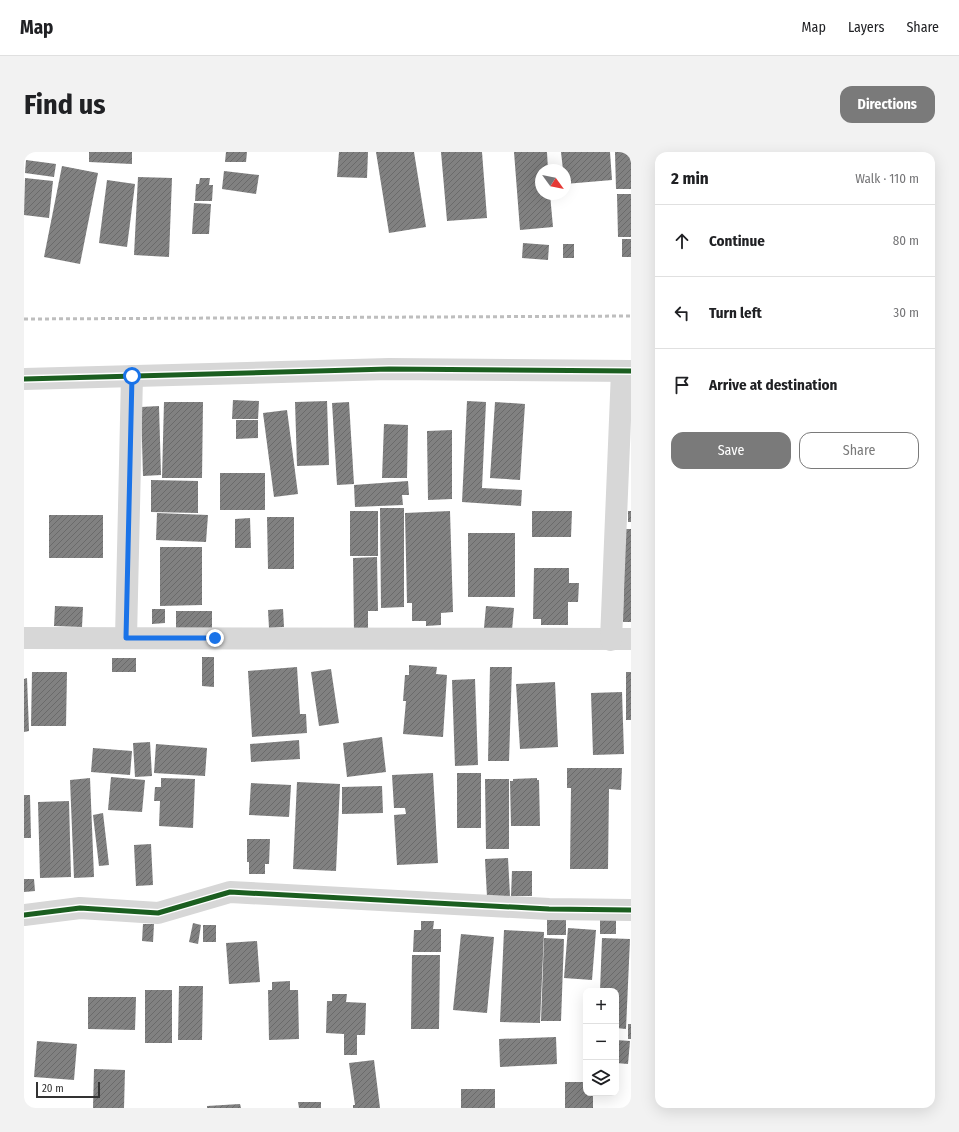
<!DOCTYPE html>
<meta charset="utf-8">
<style>
:root{--surface:#fff;--page:#f2f2f2;--text:#202124;--muted:#757577;--line:#e0e0e0;--accent:#7a7a7a}
body{margin:0;font-family:"Fira Sans Condensed",sans-serif;background:var(--page);color:var(--text)}
.controls{position:absolute;right:12px;bottom:12px;display:grid;overflow:hidden;border-radius:8px;box-shadow:0 4px 16px #0002}
.controls button{width:36px;height:36px;display:grid;place-items:center;padding:0;border:0;border-bottom:1px solid var(--line);background:var(--surface);color:var(--text);font:20px sans-serif}
.compass{position:absolute;left:511px;top:12px;width:36px;height:36px;border-radius:50%;background:var(--surface);box-shadow:0 4px 16px #0002;rotate:123deg}
.scale{position:absolute;left:12px;bottom:10px;width:64px;box-sizing:border-box;padding-left:4px;border:2px solid #333;border-top:0;font-size:11px;line-height:14px;white-space:nowrap;color:#333;-webkit-text-stroke:3px #fff;paint-order:stroke}
.stop{position:absolute;width:12px;height:12px;margin:-9px;border:3px solid #1a73e8;border-radius:50%;background:#fff}
.stop.end{background:#1a73e8;border-color:#fff;box-shadow:0 1px 4px #0008}
.list{margin:0;padding:0;list-style:none}
h2{display:flex;justify-content:space-between;align-items:center;height:52px;margin:0;padding:0 16px;font-size:17px}
h2 small{font-size:13px;font-weight:400;color:var(--muted)}
.list li{display:grid;grid-template-columns:26px 1fr auto;gap:12px;align-items:center;box-sizing:border-box;height:72px;padding:0 16px;border-top:1px solid var(--line)}
.list b{display:block;font-size:15px;white-space:nowrap}
.list em{font-size:13px;font-style:normal;color:var(--muted)}
.actions{display:flex;gap:8px;padding:12px 16px}
.actions a{flex:1;padding:9px 0;border:1px solid var(--accent);border-radius:12px;text-align:center;font-size:14px;color:var(--accent)}
.actions .main{background:var(--accent);color:#fff}
.icon{flex:none;width:22px;height:22px;fill:none;stroke:currentColor;stroke-width:2;stroke-linecap:round;stroke-linejoin:round}
.map{position:relative;flex:none;width:607px;height:956px;overflow:hidden;border-radius:12px}
header{display:flex;align-items:center;gap:24px;box-sizing:border-box;height:56px;padding:0 20px;background:var(--surface);border-bottom:1px solid var(--line)}
header strong{font-size:19px}
nav{display:flex;gap:22px;margin-inline-start:auto;font-size:14px}
.intro{display:flex;align-items:center;justify-content:space-between;box-sizing:border-box;height:96px;padding:0 24px}
h1{margin:0;font-size:28px}
.button{padding:10px 18px;border-radius:12px;background:var(--accent);color:#fff;font-size:14px;font-weight:700}
main{display:flex;gap:24px;padding:0 24px}
aside{flex:1;background:var(--surface);border-radius:12px;box-shadow:0 4px 16px #0002}
.map>svg:first-child{display:block}
.building{fill:url(#building-hatch)}
.lines{fill:none;stroke-linecap:round;stroke-linejoin:round}
.minor{stroke:#d7d7d7;stroke-width:22}
.rail{stroke:#bebebe;stroke-width:3;stroke-dasharray:4 3;stroke-linecap:butt}
.cycleway-casing{stroke:#fff;stroke-width:8}
.cycleway{stroke:#1b5e20;stroke-width:5}
.route{stroke:#1a73e8;stroke-width:5}
</style>
<header>
<strong>Map</strong>
<nav><a>Map</a><a>Layers</a><a>Share</a></nav>
</header>
<div class="intro"><h1>Find us</h1><a class="button">Directions</a></div>
<main>
<div class="map">
<svg width="607" height="956" viewBox="0 0 607 956">
<defs>
<pattern id="building-hatch" width="6" height="6" patternUnits="userSpaceOnUse"><rect width="6" height="6" fill="#818181"/><path d="M-1 1l2-2M0 6l6-6M5 7l2-2" fill="none" stroke="#6a6a6a"/></pattern>
</defs>
<rect width="100%" height="100%" fill="#fff"/>
<!-- building -->
<g class="building">
<polygon points="65,0 108,0 108,12 65,10"/>
<polygon points="202,0 223,0 222,10 201,10"/>
<polygon points="315,0 344,0 343,26 313,25"/>
<polygon points="352,0 390,0 402,75 365,81"/>
<polygon points="417,0 458,0 463,66 423,69"/>
<polygon points="490,0 523,0 524,18 517,18 517,42 526,42 529,75 496,78"/>
<polygon points="537,0 586,0 588,28 541,32 541,18 539,18"/>
<polygon points="591,0 607,0 607,37 592,37"/>
<polygon points="2,8 32,12 30,25 1,21"/>
<polygon points="38,14 74,21 56,112 20,105"/>
<polygon points="200,19 235,23 232,42 198,37"/>
<polygon points="114,25 148,26 145,105 110,103"/>
<polygon points="1,26 29,29 25,66 0,63"/>
<polygon points="176,26 186,26 185,33 189,33 188,49 171,49 172,32 175,32"/>
<polygon points="83,28 111,32 103,95 75,91"/>
<polygon points="593,42 607,42 607,85 594,85"/>
<polygon points="170,51 187,52 185,82 168,82"/>
<rect x="598" y="87" width="9" height="18"/>
<polygon points="499,91 525,93 524,108 498,106"/>
<rect x="539" y="92" width="11" height="14"/>
<polygon points="209,248 235,249 234,267 208,267"/>
<polygon points="303,249 305,313 273,314 271,250"/>
<polygon points="443,249 462,250 458,336 498,338 497,354 438,350"/>
<polygon points="140,250 179,250 178,326 138,326"/>
<polygon points="325,250 330,332 313,333 308,251"/>
<polygon points="471,250 501,252 496,328 466,326"/>
<polygon points="135,254 137,323 119,324 117,255"/>
<polygon points="263,258 274,342 250,345 239,261"/>
<polygon points="212,268 234,268 234,286 212,287"/>
<polygon points="360,272 384,273 383,326 358,326"/>
<polygon points="428,278 428,347 404,348 403,279"/>
<rect x="196" y="321" width="45" height="37"/>
<polygon points="127,328 174,329 174,361 127,360"/>
<polygon points="384,329 385,343 378,343 379,353 331,355 330,333"/>
<polygon points="356,356 380,356 380,455 357,456"/>
<rect x="326" y="359" width="28" height="45"/>
<polygon points="426,359 429,460 417,461 417,473 402,474 402,469 388,469 388,451 383,451 381,361"/>
<polygon points="508,359 548,359 547,385 508,385"/>
<rect x="604" y="359" width="3" height="11"/>
<polygon points="133,361 184,363 182,390 132,388"/>
<rect x="25" y="363" width="54" height="43"/>
<polygon points="243,365 270,365 270,417 244,417"/>
<polygon points="226,366 227,396 211,396 211,367"/>
<polygon points="601,377 607,377 607,470 599,470"/>
<rect x="444" y="381" width="47" height="64"/>
<polygon points="136,395 178,395 178,453 136,454"/>
<polygon points="353,405 354,459 344,459 344,479 330,480 329,406"/>
<polygon points="510,416 545,416 545,431 555,431 554,450 544,450 544,473 517,473 517,467 509,467"/>
<polygon points="31,454 59,455 58,475 30,474"/>
<polygon points="462,454 490,456 488,478 460,476"/>
<polygon points="128,457 141,457 141,471 128,472"/>
<polygon points="259,457 260,475 245,476 244,458"/>
<rect x="152" y="459" width="36" height="20"/>
<polygon points="178,505 190,505 190,535 178,534"/>
<rect x="88" y="506" width="24" height="14"/>
<polygon points="385,513 413,515 412,522 423,523 419,585 379,582 382,549 379,549 381,523 385,523"/>
<polygon points="273,515 276,562 282,562 283,581 228,585 224,519"/>
<polygon points="466,515 488,515 485,609 464,609"/>
<polygon points="307,517 315,571 295,574 287,520"/>
<polygon points="8,520 43,520 42,574 7,574"/>
<rect x="602" y="520" width="5" height="48"/>
<polygon points="3,526 5,579 0,580 0,527"/>
<polygon points="451,527 454,613 431,614 428,528"/>
<polygon points="531,530 534,595 496,597 492,532"/>
<polygon points="598,540 600,602 569,603 567,541"/>
<polygon points="358,585 362,620 323,625 319,591"/>
<polygon points="275,588 276,607 227,610 226,592"/>
<polygon points="126,590 128,624 111,625 109,591"/>
<polygon points="132,592 183,596 181,624 130,621"/>
<polygon points="69,596 108,599 106,623 67,620"/>
<polygon points="543,616 598,616 597,638 585,637 584,717 546,717 547,636 543,636"/>
<polygon points="409,621 414,711 373,713 370,663 382,662 381,656 370,656 368,623"/>
<rect x="433" y="621" width="24" height="55"/>
<polygon points="87,625 121,628 118,660 84,658"/>
<polygon points="66,626 70,725 50,726 46,628"/>
<polygon points="137,626 171,627 169,676 135,674 136,649 130,649 131,635 137,635"/>
<polygon points="513,626 513,628 515,628 516,674 487,674 486,629 489,629 489,627"/>
<polygon points="461,627 485,627 485,697 462,697"/>
<polygon points="273,630 316,632 312,719 269,717"/>
<polygon points="227,631 267,633 265,665 225,663"/>
<polygon points="358,634 359,661 318,662 318,635"/>
<polygon points="0,643 6,643 7,686 0,686"/>
<polygon points="45,649 47,725 16,726 14,650"/>
<polygon points="79,661 85,713 75,714 69,663"/>
<polygon points="223,687 246,687 245,712 241,712 241,722 225,722 225,710 223,710"/>
<polygon points="127,692 129,733 112,734 110,693"/>
<polygon points="484,706 486,744 463,745 461,707"/>
<polygon points="488,719 508,719 508,744 487,744"/>
<polygon points="0,727 10,727 11,739 0,740"/>
<rect x="576" y="765" width="16" height="17"/>
<rect x="523" y="766" width="19" height="17"/>
<polygon points="397,769 410,769 409,777 417,777 417,800 389,800 390,778 397,778"/>
<polygon points="169,771 177,773 174,792 165,790"/>
<polygon points="119,772 130,772 129,790 118,789"/>
<rect x="179" y="773" width="13" height="17"/>
<polygon points="544,776 572,778 568,828 540,826"/>
<polygon points="480,778 520,780 516,871 476,870"/>
<polygon points="437,782 470,785 463,861 429,858"/>
<polygon points="520,786 540,787 537,869 517,869"/>
<polygon points="578,786 606,787 602,877 592,876 592,839 576,839"/>
<polygon points="233,789 236,830 205,832 202,791"/>
<polygon points="388,803 416,803 415,877 387,877"/>
<polygon points="266,829 266,838 274,838 275,887 245,888 244,838 248,838 248,830"/>
<polygon points="155,834 179,834 178,888 154,888"/>
<rect x="121" y="838" width="27" height="53"/>
<polygon points="308,842 323,842 322,850 342,851 341,883 333,883 333,903 320,903 320,882 302,881 303,849 308,849"/>
<polygon points="64,845 112,845 111,878 64,877"/>
<rect x="604" y="872" width="3" height="15"/>
<polygon points="532,885 533,912 476,915 475,887"/>
<polygon points="592,888 606,889 604,912 592,911"/>
<polygon points="13,889 53,892 50,928 10,925"/>
<polygon points="350,908 356,956 329,956 329,953 331,953 325,911"/>
<polygon points="70,917 101,918 100,956 69,956"/>
<polygon points="541,930 562,930 562,941 569,941 569,956 541,956"/>
<rect x="437" y="937" width="34" height="19"/>
<polygon points="274,950 297,950 297,956 275,956"/>
<polygon points="216,952 217,956 183,956 183,954"/>
</g>
<g class="lines">
<!-- minor -->
<g class="minor">
<polyline points="0,227 365,217 607,219"/>
<polyline points="0,486 607,487"/>
<polyline points="102,486 108,224"/>
<polyline points="587,488 598,219"/>
<polyline points="0,763 56,756 134,761 206,740 525,757 607,758"/>
</g>
<!-- rail -->
<polyline class="rail" points="0,167 607,164"/>
<!-- cycleway casing -->
<g class="cycleway-casing">
<g id="cycleway">
<polyline points="0,227 365,217 607,219"/>
<polyline points="0,763 56,756 134,761 206,740 525,757 607,758"/>
</g>
</g>
<!-- cycleway -->
<use href="#cycleway" class="cycleway"/>
</g>
<g class="lines">
<!-- route -->
<polyline class="route" points="108,224 102,486 191,486"/>
</g>
</svg>
<div class="controls">
<button>+</button>
<button>−</button>
<button><svg class="icon" aria-label="layers" viewBox="0 0 24 24"><path d="M12 4l9 5-9 5-9-5zM3 14l9 5 9-5"/></svg></button>
</div>
<svg class="compass" viewBox="-18 -18 36 36"><path d="M0-13l5 13h-10z" fill="#e53935"/><path d="M0 13l5-13h-10z" fill="#757577"/></svg>
<div class="scale">20 m</div>
<div class="stop" style="left:108px;top:224px"></div>
<div class="stop end" style="left:191px;top:486px"></div>
</div>
<aside>
<h2>2 min<small>Walk · 110 m</small></h2>
<ul class="list">
<li><svg class="icon" aria-label="ahead" viewBox="0 0 24 24"><path d="M12 20V5M6 11l6-6 6 6"/></svg><div><b>Continue</b></div><em>80 m</em></li>
<li><svg class="icon" aria-label="left" viewBox="0 0 24 24"><path d="M17 20v-9H6M10 6l-5 5 5 5"/></svg><div><b>Turn left</b></div><em>30 m</em></li>
<li><svg class="icon" aria-label="arrive" viewBox="0 0 24 24"><path d="M6 21V4h12l-3 4 3 4H6"/></svg><div><b>Arrive at destination</b></div></li>
</ul>
<div class="actions"><a class="main">Save</a><a>Share</a></div>
</aside>
</main>
